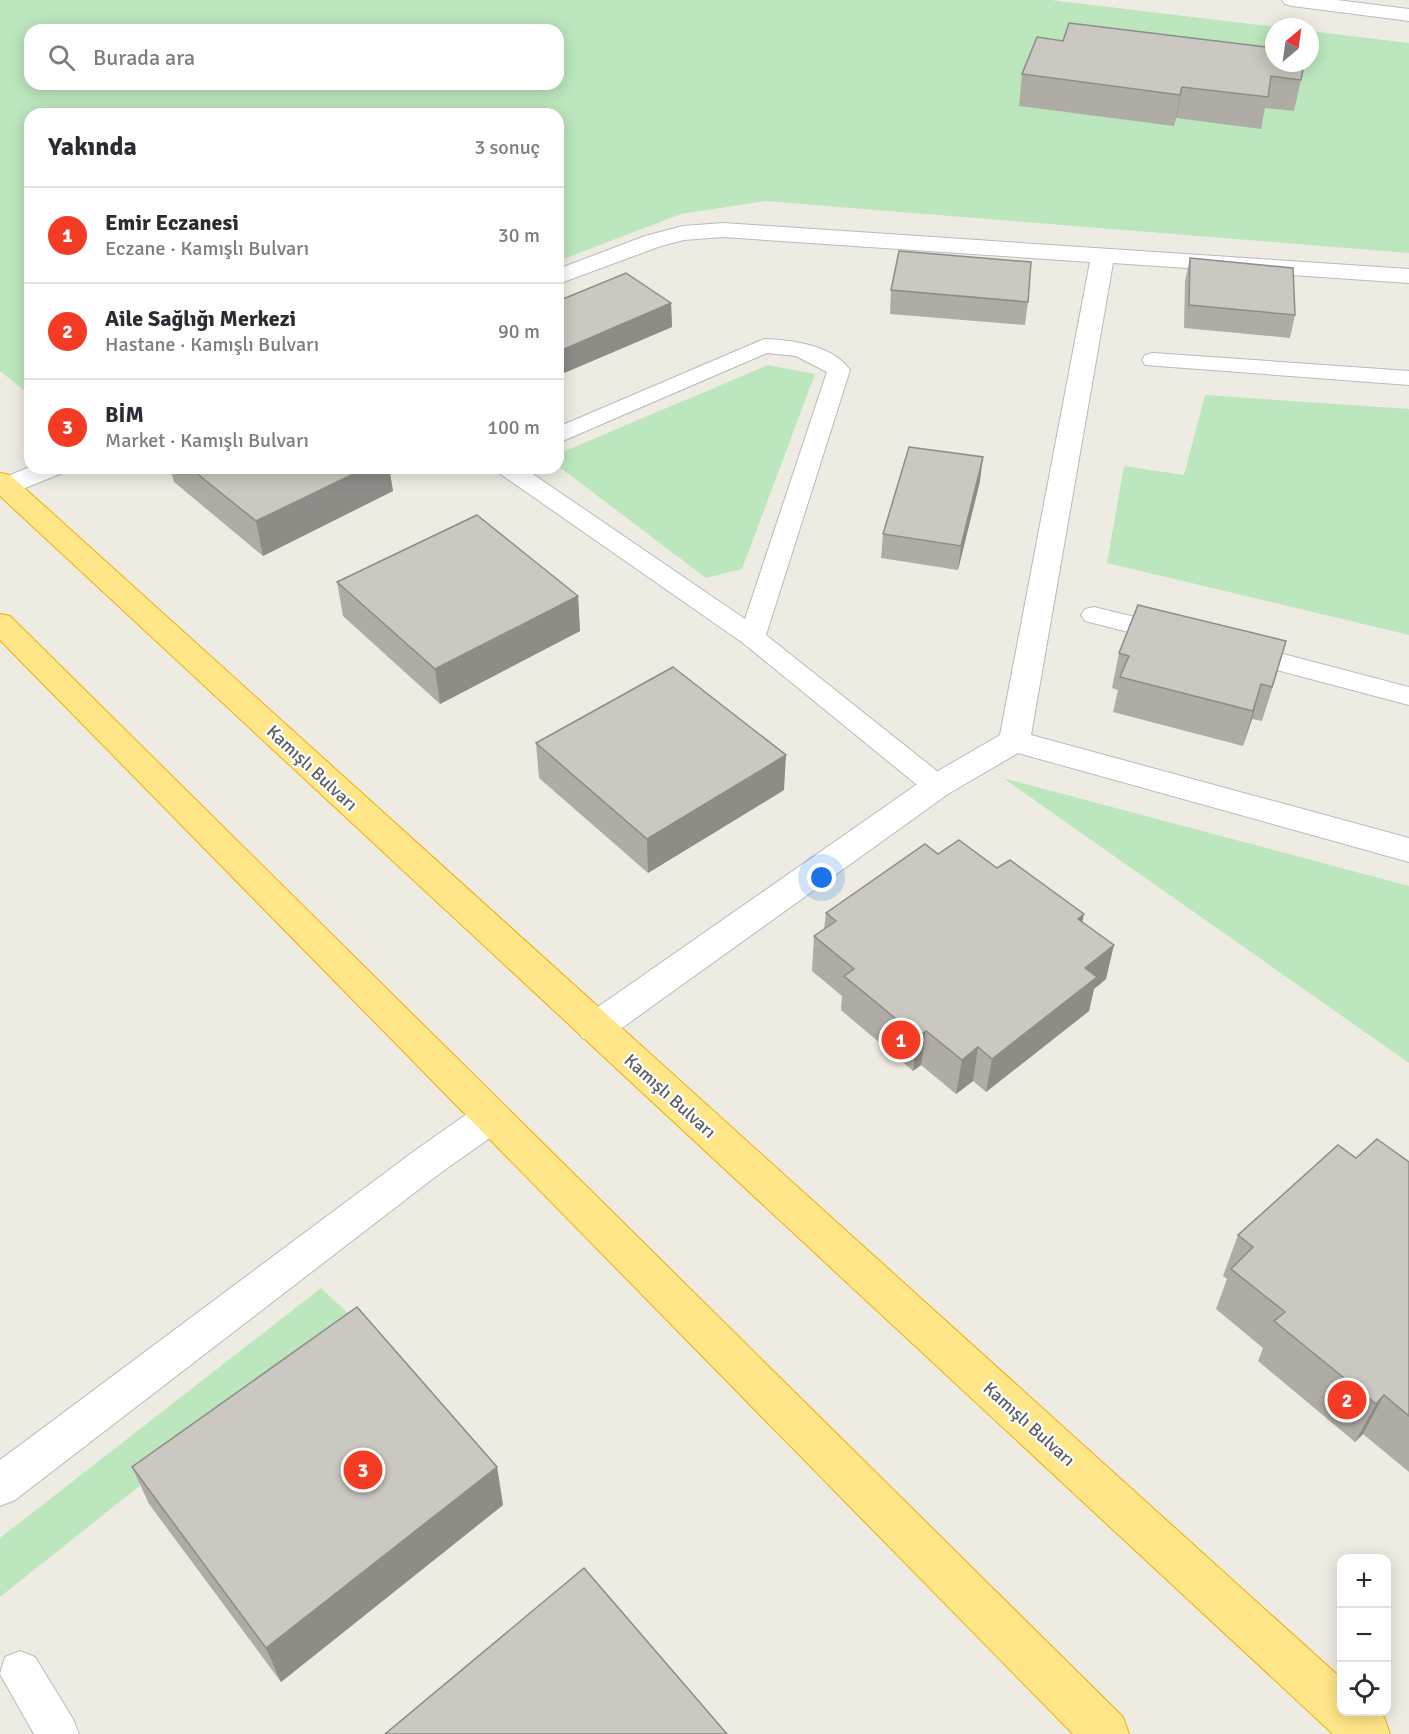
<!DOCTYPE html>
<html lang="tr">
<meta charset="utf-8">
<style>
:root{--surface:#fff;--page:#f2f2f3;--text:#2b2b33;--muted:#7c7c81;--line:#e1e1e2;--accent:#f33c23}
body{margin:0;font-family:Signika,sans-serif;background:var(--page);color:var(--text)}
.controls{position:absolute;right:18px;bottom:18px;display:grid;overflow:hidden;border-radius:12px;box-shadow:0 3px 15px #0003}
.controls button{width:54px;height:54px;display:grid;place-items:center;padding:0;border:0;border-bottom:2px solid var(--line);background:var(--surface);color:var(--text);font:30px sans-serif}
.compass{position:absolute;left:1265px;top:18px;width:54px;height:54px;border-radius:50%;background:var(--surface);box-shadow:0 3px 15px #0003;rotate:29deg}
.you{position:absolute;left:822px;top:878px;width:21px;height:21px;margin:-15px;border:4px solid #fff;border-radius:50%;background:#1a73e8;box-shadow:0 0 0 9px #1a73e833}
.badge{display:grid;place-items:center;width:39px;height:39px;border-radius:50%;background:var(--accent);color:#fff;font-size:20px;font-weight:700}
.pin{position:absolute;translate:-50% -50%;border:3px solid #fff;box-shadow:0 2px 6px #0006}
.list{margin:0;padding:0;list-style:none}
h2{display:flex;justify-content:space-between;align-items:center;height:78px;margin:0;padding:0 24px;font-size:26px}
h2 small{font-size:20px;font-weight:400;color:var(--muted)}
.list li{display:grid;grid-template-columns:39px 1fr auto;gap:18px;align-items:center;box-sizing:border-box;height:96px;padding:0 24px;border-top:2px solid var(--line)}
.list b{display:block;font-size:22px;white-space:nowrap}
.list p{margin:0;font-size:20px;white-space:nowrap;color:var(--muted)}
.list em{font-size:20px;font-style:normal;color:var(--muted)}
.icon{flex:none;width:33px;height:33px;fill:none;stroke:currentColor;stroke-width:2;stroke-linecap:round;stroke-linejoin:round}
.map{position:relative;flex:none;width:1409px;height:1734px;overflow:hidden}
.search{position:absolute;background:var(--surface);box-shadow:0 3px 15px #0003;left:24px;top:24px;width:540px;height:66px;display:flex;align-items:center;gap:15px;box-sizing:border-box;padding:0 21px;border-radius:18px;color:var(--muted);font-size:22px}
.panel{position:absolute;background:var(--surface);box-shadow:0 3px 15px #0003;left:24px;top:108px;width:540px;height:366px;border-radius:18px}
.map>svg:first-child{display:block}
.green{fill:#bce7be;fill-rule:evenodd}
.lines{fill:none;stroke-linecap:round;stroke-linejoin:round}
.lane-casing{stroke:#b7babf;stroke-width:2}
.street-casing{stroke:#b7babf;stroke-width:2}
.secondary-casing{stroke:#b7bbc1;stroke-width:2}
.highway-casing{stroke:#f0af00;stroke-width:2}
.lane{fill:#fff;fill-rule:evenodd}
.street{fill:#fff;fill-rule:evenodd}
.secondary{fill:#fff;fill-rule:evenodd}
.highway{fill:#ffe688;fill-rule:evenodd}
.wall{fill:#afaca6}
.shaded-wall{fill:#8e8c87}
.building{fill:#cbc8c1;stroke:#8e8c87;stroke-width:1.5}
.labels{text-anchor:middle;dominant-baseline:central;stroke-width:4.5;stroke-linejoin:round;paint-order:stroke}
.street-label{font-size:18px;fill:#5a5e63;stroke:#fff}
</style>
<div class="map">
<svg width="1409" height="1734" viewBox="0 0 1409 1734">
<rect width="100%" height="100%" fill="#eeece2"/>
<!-- green -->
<g class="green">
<path d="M 0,0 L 1051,0 L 1276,27 L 1274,63 L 1310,63 L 1310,31 L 1409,43 L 1409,253 L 765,201 L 681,214 L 558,261 L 558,114 L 30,114 L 30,395 L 0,371 ZM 30,30 L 558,30 L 558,84 L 30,84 Z"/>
<polygon points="768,365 815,374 742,569 706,578 558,466 560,453"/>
<polygon points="1205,395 1409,409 1409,635 1107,563 1124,466 1184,475"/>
<polygon points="1003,778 1409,886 1409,1063"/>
<polygon points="321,1288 352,1317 0,1597 0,1538"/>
</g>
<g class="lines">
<!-- lane casing -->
<g class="lane-casing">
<g id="lane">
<path d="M 764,339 C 792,340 833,345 850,370 L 766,635 L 947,779 L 951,786 L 947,793 L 937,796 L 927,793 L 743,643 L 499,473 L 496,468 L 524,468 L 745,619 L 827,372 L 796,356 L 767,353 L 558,443 L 558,427 Z"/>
<polygon points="1153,353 1409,371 1409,385 1145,365 1142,360 1145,355"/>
<polygon points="1094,607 1180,628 1184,634 1180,640 1171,643 1085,621 1081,615 1085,609"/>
<polygon points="1241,643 1409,687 1409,705 1231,658 1228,652 1231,646"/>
<polygon points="20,1651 35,1657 73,1719 79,1734 34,1734 0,1674 5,1657"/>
</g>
</g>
<!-- street casing -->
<g class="street-casing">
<g id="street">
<polygon points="723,223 1409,269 1409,283 1113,263 1031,735 1409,838 1409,862 1018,753 948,794 608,1038 595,1042 582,1038 577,1028 582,1018 926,778 1000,735 1090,262 723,237 684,240 661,246 558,284 558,269 645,236 683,226"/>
<polygon points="30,467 64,468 60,474 15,492 0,493 0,479"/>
<polygon points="491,1102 504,1106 509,1117 504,1128 439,1174 15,1500 0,1506 0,1460 413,1152 478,1106"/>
</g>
</g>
<!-- secondary casing -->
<g class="secondary-casing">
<polygon id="secondary" points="1282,0 1337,0 1409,9 1409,21 1292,6 1285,4"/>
</g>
<!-- highway casing -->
<g class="highway-casing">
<g id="highway">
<polygon points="0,473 10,475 1342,1679 1342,1712 1377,1712 1384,1717 1390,1734 1333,1734 0,496"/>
<polygon points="0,614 10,616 1123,1717 1129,1734 1073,1734 0,640"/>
</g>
</g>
<!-- lane -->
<use href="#lane" class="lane"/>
<!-- street -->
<use href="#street" class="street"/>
<!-- secondary -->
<use href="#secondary" class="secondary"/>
<!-- highway -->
<use href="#highway" class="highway"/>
</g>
<!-- wall -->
<g class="wall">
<polygon points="1037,37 1301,80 1294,111 1265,108 1261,129 1176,118 1174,126 1019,106 1022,74"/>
<polygon points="1190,258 1295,315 1290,338 1184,328 1185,281"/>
<polygon points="891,290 1028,302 1025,325 890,314"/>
<polygon points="558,301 671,303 672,327 564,373 558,369"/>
<polygon points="170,468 389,468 393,491 263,556 174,482"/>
<polygon points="980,481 958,570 881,558 883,534"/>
<polygon points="337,582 578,596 580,631 440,704 343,616"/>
<polygon points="1286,641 1262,721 1252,719 1243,746 1113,712 1118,690 1112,688 1119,653"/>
<polygon points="536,743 784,790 648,873 539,778"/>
<polygon points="938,854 997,868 1083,922 1106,979 1094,989 1089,1011 986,1092 973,1081 956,1094 921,1065 913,1071 841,1010 842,996 812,971 814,936 824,929 826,913"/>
<polygon points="1356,1158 1409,1162 1409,1472 1363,1434 1355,1442 1258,1361 1263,1348 1216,1309 1227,1279 1223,1276 1238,1235"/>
<polygon points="132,1467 497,1467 503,1505 281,1682 149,1504"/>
</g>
<!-- shaded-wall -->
<g class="shaded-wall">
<polygon points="1182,87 1176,118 1174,126 1180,95"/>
<polygon points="671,303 672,327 564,373 562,350"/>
<polygon points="983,457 980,481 958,570 961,546"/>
<polygon points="366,468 389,468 393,491 263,556 256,521"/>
<polygon points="578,596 580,631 440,704 435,669"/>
<polygon points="1286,641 1276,676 1262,721 1272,687"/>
<polygon points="1261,684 1252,719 1243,746 1253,711"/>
<polygon points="786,755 784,790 648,873 647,839"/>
<polygon points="1084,914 1077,949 1078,919"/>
<polygon points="1114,945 1106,979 1094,989 1089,1011 986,1092 992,1059 1085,968"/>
<polygon points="926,1031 921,1065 913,1071 918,1037"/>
<polygon points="978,1047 973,1081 956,1094 962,1060"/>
<polygon points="1384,1395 1363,1434 1355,1442 1376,1404"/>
<polygon points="497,1467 503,1505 281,1682 266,1648"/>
</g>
<!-- building -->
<g class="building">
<polygon points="1069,23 1274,48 1274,63 1304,63 1301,80 1271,76 1268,97 1182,87 1180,95 1022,74 1037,37 1063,41"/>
<polygon points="899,251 1031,262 1028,302 891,290"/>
<polygon points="1190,258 1293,268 1295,315 1189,305"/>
<polygon points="626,273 671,303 562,350 558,347 558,301"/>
<polygon points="909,447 983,457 961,546 883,534"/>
<polygon points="190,468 366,468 256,521"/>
<polygon points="477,515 578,596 435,669 337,582"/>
<polygon points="1138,605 1286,641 1272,687 1261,684 1253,711 1120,677 1129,656 1119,653"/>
<polygon points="673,667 786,755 647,839 536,743"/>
<polygon points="959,840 997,868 1010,860 1084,914 1078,919 1114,945 1085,968 1097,977 992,1059 978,1047 962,1060 926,1031 918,1037 844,976 854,969 814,936 836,921 826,913 925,844 938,854"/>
<polygon points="1377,1139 1409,1162 1409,1416 1384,1395 1376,1404 1274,1321 1285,1312 1231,1269 1253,1247 1238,1235 1338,1145 1356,1158"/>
<polygon points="357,1307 497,1467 266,1648 132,1467"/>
<polygon points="584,1568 727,1734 385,1734"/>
</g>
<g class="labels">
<!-- street labels -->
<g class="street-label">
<text transform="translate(312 768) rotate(43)">Kamışlı Bulvarı</text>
<text transform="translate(670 1096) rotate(42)">Kamışlı Bulvarı</text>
<text transform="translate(1029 1424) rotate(42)">Kamışlı Bulvarı</text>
</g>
</g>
</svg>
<div class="controls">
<button>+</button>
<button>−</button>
<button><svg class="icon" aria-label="locate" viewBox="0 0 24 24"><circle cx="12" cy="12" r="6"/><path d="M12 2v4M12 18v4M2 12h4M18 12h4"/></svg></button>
</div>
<svg class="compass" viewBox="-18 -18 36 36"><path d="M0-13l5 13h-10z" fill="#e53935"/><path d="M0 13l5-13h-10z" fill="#7c7c81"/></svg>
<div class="you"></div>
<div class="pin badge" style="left:901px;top:1040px">1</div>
<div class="pin badge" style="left:1347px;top:1400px">2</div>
<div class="pin badge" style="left:363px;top:1470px">3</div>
<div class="search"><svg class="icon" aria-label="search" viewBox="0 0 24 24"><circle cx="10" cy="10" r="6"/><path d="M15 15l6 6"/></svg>Burada ara</div>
<section class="panel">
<h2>Yakında<small>3 sonuç</small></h2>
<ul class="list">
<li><span class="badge">1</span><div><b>Emir Eczanesi</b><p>Eczane · Kamışlı Bulvarı</p></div><em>30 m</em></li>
<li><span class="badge">2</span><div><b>Aile Sağlığı Merkezi</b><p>Hastane · Kamışlı Bulvarı</p></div><em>90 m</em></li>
<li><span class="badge">3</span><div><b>BİM</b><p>Market · Kamışlı Bulvarı</p></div><em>100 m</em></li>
</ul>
</section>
</div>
